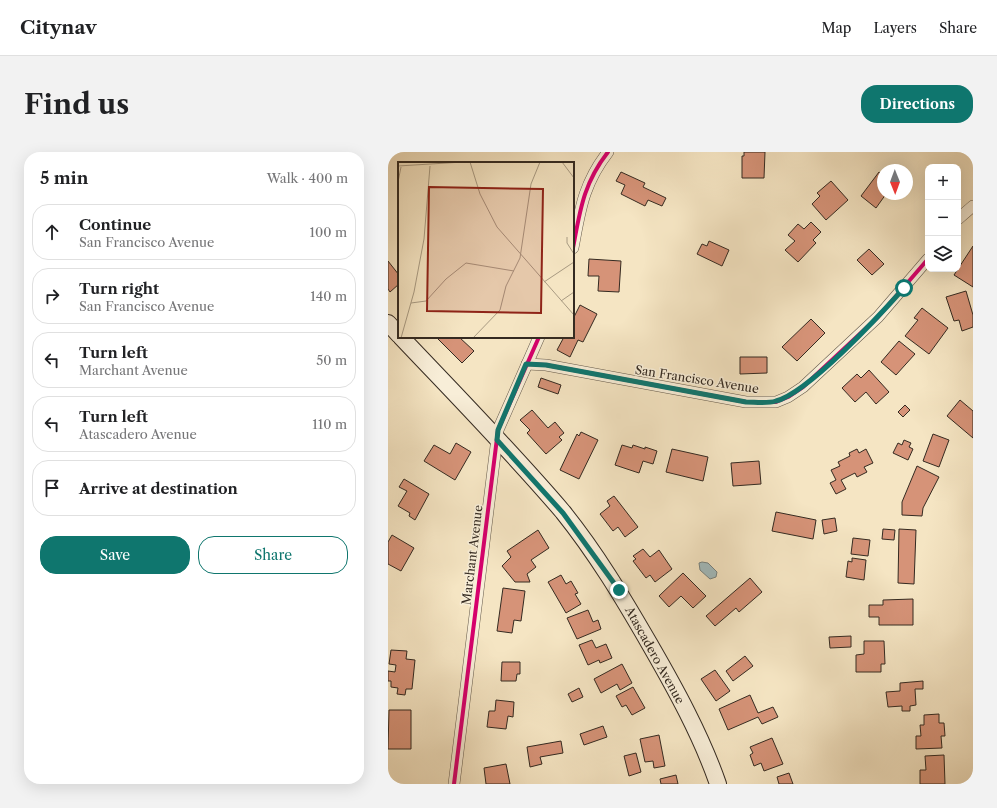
<!DOCTYPE html>
<meta charset="utf-8">
<style>
:root{--surface:#fff;--page:#f2f2f2;--text:#202124;--muted:#757577;--line:#e0e0e0;--accent:#0f766e}
body{margin:0;font-family:"Libre Caslon Text",serif;background:var(--page);color:var(--text)}
.controls{position:absolute;right:12px;top:12px;display:grid;overflow:hidden;border-radius:8px;box-shadow:0 4px 16px #0002}
.controls button{width:36px;height:36px;display:grid;place-items:center;padding:0;border:0;border-bottom:1px solid var(--line);background:var(--surface);color:var(--text);font:20px sans-serif}
.compass{position:absolute;left:489px;top:12px;width:36px;height:36px;border-radius:50%;background:var(--surface);box-shadow:0 4px 16px #0002;rotate:179deg}
.stop{position:absolute;width:12px;height:12px;margin:-9px;border:3px solid #0f766e;border-radius:50%;background:#fff}
.stop.end{background:#0f766e;border-color:#fff;box-shadow:0 1px 4px #0008}
.list{margin:0;padding:0;list-style:none}
h2{display:flex;justify-content:space-between;align-items:center;height:52px;margin:0;padding:0 16px;font-size:17px}
h2 small{font-size:13px;font-weight:400;color:var(--muted)}
.list li{display:grid;grid-template-columns:26px 1fr auto;gap:12px;align-items:center;box-sizing:border-box;height:56px;margin:0 8px 8px;padding:0 8px;border:1px solid var(--line);border-radius:16px}
.list b{display:block;font-size:15px;white-space:nowrap}
.list p{margin:0;font-size:13px;white-space:nowrap;color:var(--muted)}
.list em{font-size:13px;font-style:normal;color:var(--muted)}
.actions{display:flex;gap:8px;padding:12px 16px}
.actions a{flex:1;padding:9px 0;border:1px solid var(--accent);border-radius:16px;text-align:center;font-size:14px;color:var(--accent)}
.actions .main{background:var(--accent);color:#fff}
.icon{flex:none;width:22px;height:22px;fill:none;stroke:currentColor;stroke-width:2;stroke-linecap:round;stroke-linejoin:round}
.map{position:relative;flex:none;width:585px;height:632px;overflow:hidden;border-radius:16px}
header{display:flex;align-items:center;gap:24px;box-sizing:border-box;height:56px;padding:0 20px;background:var(--surface);border-bottom:1px solid var(--line)}
header strong{font-size:19px}
nav{display:flex;gap:22px;margin-inline-start:auto;font-size:14px}
.intro{display:flex;align-items:center;justify-content:space-between;box-sizing:border-box;height:96px;padding:0 24px}
h1{margin:0;font-size:28px}
.button{padding:10px 18px;border-radius:16px;background:var(--accent);color:#fff;font-size:14px;font-weight:700}
main{display:flex;gap:24px;padding:0 24px}
aside{flex:1;background:var(--surface);border-radius:16px;box-shadow:0 4px 16px #0002}
.map>svg:first-child{display:block}
.water{fill:#a2bcbf;stroke:#768280}
.building{fill:#d69378;stroke:#342a21}
.lines{fill:none;stroke-linecap:round;stroke-linejoin:round}
.street-casing{stroke:#64594a;stroke-width:12}
.secondary-casing{stroke:#342a21;stroke-width:18}
.street{stroke:#f8eed8;stroke-width:11}
.secondary{stroke:#f8eed8;stroke-width:16}
.cycleway-casing{stroke:#f8eed8;stroke-width:6}
.cycleway{stroke:#d6006c;stroke-width:4}
.route{stroke:#0f766e;stroke-width:5}
.labels{text-anchor:middle;dominant-baseline:central;stroke-width:3;stroke-linejoin:round;paint-order:stroke}
.street-label{font-size:12px;fill:#342a21;stroke:#f8eed8}
.inset-road{fill:none;stroke:#a89a82;stroke-width:1}
.view{fill:#8f2418;fill-opacity:0.15;stroke:#8f2418;stroke-width:2}
.inset-edge{fill:none;stroke:#342a21;stroke-width:2}
</style>
<header>
<strong>Citynav</strong>
<nav><a>Map</a><a>Layers</a><a>Share</a></nav>
</header>
<div class="intro"><h1>Find us</h1><a class="button">Directions</a></div>
<main>
<aside>
<h2>5 min<small>Walk · 400 m</small></h2>
<ul class="list">
<li><svg class="icon" aria-label="ahead" viewBox="0 0 24 24"><path d="M12 20V5M6 11l6-6 6 6"/></svg><div><b>Continue</b><p>San Francisco Avenue</p></div><em>100 m</em></li>
<li><svg class="icon" aria-label="right" viewBox="0 0 24 24"><path d="M7 20v-9h11M14 6l5 5-5 5"/></svg><div><b>Turn right</b><p>San Francisco Avenue</p></div><em>140 m</em></li>
<li><svg class="icon" aria-label="left" viewBox="0 0 24 24"><path d="M17 20v-9H6M10 6l-5 5 5 5"/></svg><div><b>Turn left</b><p>Marchant Avenue</p></div><em>50 m</em></li>
<li><svg class="icon" aria-label="left" viewBox="0 0 24 24"><path d="M17 20v-9H6M10 6l-5 5 5 5"/></svg><div><b>Turn left</b><p>Atascadero Avenue</p></div><em>110 m</em></li>
<li><svg class="icon" aria-label="arrive" viewBox="0 0 24 24"><path d="M6 21V4h12l-3 4 3 4H6"/></svg><div><b>Arrive at destination</b></div></li>
</ul>
<div class="actions"><a class="main">Save</a><a>Share</a></div>
</aside>
<div class="map">
<svg width="585" height="632" viewBox="0 0 585 632">
<rect width="100%" height="100%" fill="#f5e5c3"/>
<filter id="stains"><feTurbulence type="fractalNoise" baseFrequency=".005" numOctaves="4"/><feColorMatrix values="0 0 0 0 .2 0 0 0 0 .09 0 0 0 0 .02 0 0 0 .5 -.17"/></filter>
<radialGradient id="worn" r=".72"><stop offset=".6" stop-color="#630" stop-opacity="0"/><stop offset="1" stop-color="#630" stop-opacity=".3"/></radialGradient>
<!-- water -->
<polygon class="water" points="314,410 320,411 329,420 328,425 322,427 312,418 311,411"/>
<!-- building -->
<g class="building">
<polygon points="356,0 377,0 376,26 354,26 354,4 356,4"/>
<polygon points="233,20 257,31 255,35 278,46 274,54 260,48 257,54 233,42 237,33 228,29"/>
<polygon points="491,20 495,23 495,42 498,42 488,56 473,44"/>
<polygon points="443,29 460,48 438,68 424,52 432,44 429,41"/>
<polygon points="423,70 433,80 425,88 428,91 410,110 397,98 407,89 400,83 410,72 416,77"/>
<polygon points="321,89 341,98 334,114 309,102 314,92 319,94"/>
<polygon points="585,94 585,135 566,123"/>
<polygon points="481,97 496,112 484,123 469,108"/>
<polygon points="201,107 233,109 231,140 210,139 211,124 200,124"/>
<polygon points="0,109 11,123 11,132 2,140 0,137"/>
<polygon points="578,139 585,163 585,175 574,179 571,168 566,169 558,145"/>
<polygon points="192,153 209,162 195,190 190,188 182,205 169,198 176,185 185,185 185,167"/>
<polygon points="534,156 560,176 541,202 517,184 530,168 526,166"/>
<polygon points="423,167 437,181 409,209 394,195"/>
<polygon points="48,185 71,185 86,199 74,211"/>
<polygon points="511,189 527,202 508,223 493,210"/>
<polygon points="352,205 379,205 379,221 352,222"/>
<polygon points="481,218 501,240 488,252 478,240 467,250 454,236 469,222 473,226"/>
<polygon points="153,226 173,233 170,242 150,235"/>
<polygon points="572,248 585,259 585,286 559,264"/>
<polygon points="517,253 522,258 515,265 510,260"/>
<polygon points="144,258 160,276 167,270 176,281 171,285 174,288 158,302 139,281 142,278 132,268"/>
<polygon points="193,280 210,288 191,327 172,318 189,282 191,284"/>
<polygon points="545,282 561,288 551,315 535,309"/>
<polygon points="516,288 523,291 521,295 525,297 520,308 505,301 510,291 514,293"/>
<polygon points="68,291 83,300 67,328 36,309 46,293 62,302"/>
<polygon points="234,293 244,296 245,293 257,297 257,295 269,299 265,312 255,309 251,321 227,313"/>
<polygon points="284,297 320,305 315,329 278,320"/>
<polygon points="469,297 471,301 478,297 485,311 476,315 479,320 469,325 467,321 453,328 458,337 448,342 442,331 448,328 443,318 452,314 450,310 462,304 461,301"/>
<polygon points="371,309 373,332 345,334 343,311"/>
<polygon points="529,314 551,325 535,356 534,364 514,363 514,350"/>
<polygon points="16,327 41,342 27,368 21,364 22,361 10,354 19,339 11,335"/>
<polygon points="226,344 250,375 237,385 230,375 225,379 212,362 222,354 219,349"/>
<polygon points="388,360 428,368 425,387 384,379"/>
<polygon points="447,366 449,379 436,382 434,368"/>
<polygon points="495,377 507,378 506,388 494,387"/>
<polygon points="511,377 528,378 526,432 510,431"/>
<polygon points="150,378 161,396 143,408 148,415 139,422 142,430 127,430 114,414 123,405 119,399"/>
<polygon points="4,383 26,396 13,419 0,412 0,390"/>
<polygon points="465,386 482,388 480,404 463,402"/>
<polygon points="255,397 262,405 271,398 284,417 267,430 262,423 258,426 245,409 248,407 245,404"/>
<polygon points="464,406 478,408 476,428 458,425 460,409 464,410"/>
<polygon points="295,421 318,444 305,456 293,444 281,455 271,444"/>
<polygon points="173,423 178,432 183,429 190,441 187,442 193,452 178,461 160,430"/>
<polygon points="362,426 374,440 351,460 348,456 327,474 318,464"/>
<polygon points="115,436 137,439 133,469 126,468 124,481 109,479"/>
<polygon points="525,447 525,473 491,473 491,465 481,465 481,453 495,453 495,448"/>
<polygon points="200,458 205,470 210,468 213,477 189,487 179,466"/>
<polygon points="463,484 463,495 442,496 441,485"/>
<polygon points="204,488 208,496 218,492 224,506 212,511 211,508 200,513 191,493"/>
<polygon points="476,489 496,489 497,512 493,512 493,520 468,520 468,503 476,502"/>
<polygon points="3,498 19,499 18,507 27,508 24,537 18,537 17,543 9,542 10,536 3,535 3,529 0,529 0,519 7,520 8,513 1,512"/>
<polygon points="357,504 365,514 345,529 338,519"/>
<polygon points="114,510 132,510 132,522 129,522 128,529 113,529"/>
<polygon points="234,512 244,531 232,538 229,532 213,541 206,527"/>
<polygon points="327,518 342,539 328,549 313,527"/>
<polygon points="535,529 535,537 527,537 528,553 522,554 522,559 514,559 514,554 500,555 498,540 512,539 512,531"/>
<polygon points="245,535 257,556 244,563 238,553 234,555 228,544"/>
<polygon points="191,536 195,545 184,550 180,542"/>
<polygon points="362,543 370,561 385,555 390,565 374,572 370,565 340,578 331,557"/>
<polygon points="108,548 126,550 125,565 120,564 118,577 99,575 101,559 107,559"/>
<polygon points="1,558 23,558 23,597 0,597"/>
<polygon points="551,562 551,571 556,571 557,584 553,584 554,596 528,597 528,584 533,584 532,573 536,573 536,563"/>
<polygon points="215,574 219,585 196,593 192,582"/>
<polygon points="271,583 277,614 266,616 265,609 257,610 252,587"/>
<polygon points="384,586 395,612 376,619 373,611 366,614 362,603 365,601 362,595"/>
<polygon points="173,589 175,601 152,605 154,612 142,615 139,595"/>
<polygon points="248,601 253,620 241,624 236,604"/>
<polygon points="556,603 557,632 532,632 532,618 538,618 537,604"/>
<polygon points="118,612 122,632 98,632 96,616"/>
<polygon points="401,621 405,632 391,632 389,625"/>
<polygon points="288,623 290,632 273,632 272,627"/>
</g>
<g class="lines">
<!-- street casing -->
<g class="street-casing">
<g id="street">
<polyline points="570,67 585,54"/>
<path d="M 185,96 C 192,59 195,32 220,0"/>
<polyline points="139,212 158,213 358,250 388,250 400,245 415,235 490,165 540,107"/>
<polyline points="66,632 110,278 151,185"/>
</g>
</g>
<!-- secondary casing -->
<g class="secondary-casing">
<g id="secondary">
<polyline points="0,171 11,183"/>
<path d="M 13,185 C 67,242 124,300 175,360 C 208,401 235,446 261,491 C 287,536 313,583 330,632"/>
</g>
</g>
<!-- street -->
<use href="#street" class="street"/>
<!-- secondary -->
<use href="#secondary" class="secondary"/>
<!-- cycleway casing -->
<g class="cycleway-casing">
<g id="cycleway">
<path d="M 185,96 C 192,59 195,32 220,0"/>
<polyline points="139,212 158,213 358,250 388,250 400,245 415,235 490,165 540,107"/>
<polyline points="66,632 110,278 151,185"/>
</g>
</g>
<!-- cycleway -->
<use href="#cycleway" class="cycleway"/>
</g>
<g class="lines">
<!-- route -->
<path class="route" d="M 231,438 L 175,361 L 109,288 L 110,278 L 138,212 L 158,213 L 358,250 C 367,250 379,252 388,249 C 420,241 492,163 516,136"/>
</g>
<g class="labels">
<!-- street labels -->
<g class="street-label">
<text transform="translate(309 227) rotate(9)">San Francisco Avenue</text>
<text transform="translate(84 403) rotate(-83)">Marchant Avenue</text>
<text transform="translate(267 503) rotate(61)">Atascadero Avenue</text>
</g>
</g>
<!-- overview -->
<g transform="translate(10 10)">
<rect width="176" height="176" fill="#f5e5c3"/>
<path class="inset-road" d="M 72,0 L 82,32 L 99,65 L 176,153M 164,0 L 176,16M 0,4 L 65,0M 0,20 L 3,5M 169,75 L 169,81 L 176,92M 146,120 L 176,100M 163,139 L 176,130M 13,141 L 28,139 L 48,117 L 68,101 L 116,109M 3,176 L 16,130 L 26,77 L 32,4M 75,176 L 102,148 L 108,124 L 122,96 L 133,22 L 142,0"/>
<path class="view" d="M 31,25 L 145,27 L 143,151 L 29,149 Z"/>
<rect width="176" height="176" class="inset-edge"/>
</g>
<rect width="100%" height="100%" filter="url(#stains)"/>
<rect width="100%" height="100%" fill="url(#worn)"/>
</svg>
<div class="controls">
<button>+</button>
<button>−</button>
<button><svg class="icon" aria-label="layers" viewBox="0 0 24 24"><path d="M12 4l9 5-9 5-9-5zM3 14l9 5 9-5"/></svg></button>
</div>
<svg class="compass" viewBox="-18 -18 36 36"><path d="M0-13l5 13h-10z" fill="#e53935"/><path d="M0 13l5-13h-10z" fill="#757577"/></svg>
<div class="stop" style="left:516px;top:136px"></div>
<div class="stop end" style="left:231px;top:438px"></div>
</div>
</main>
